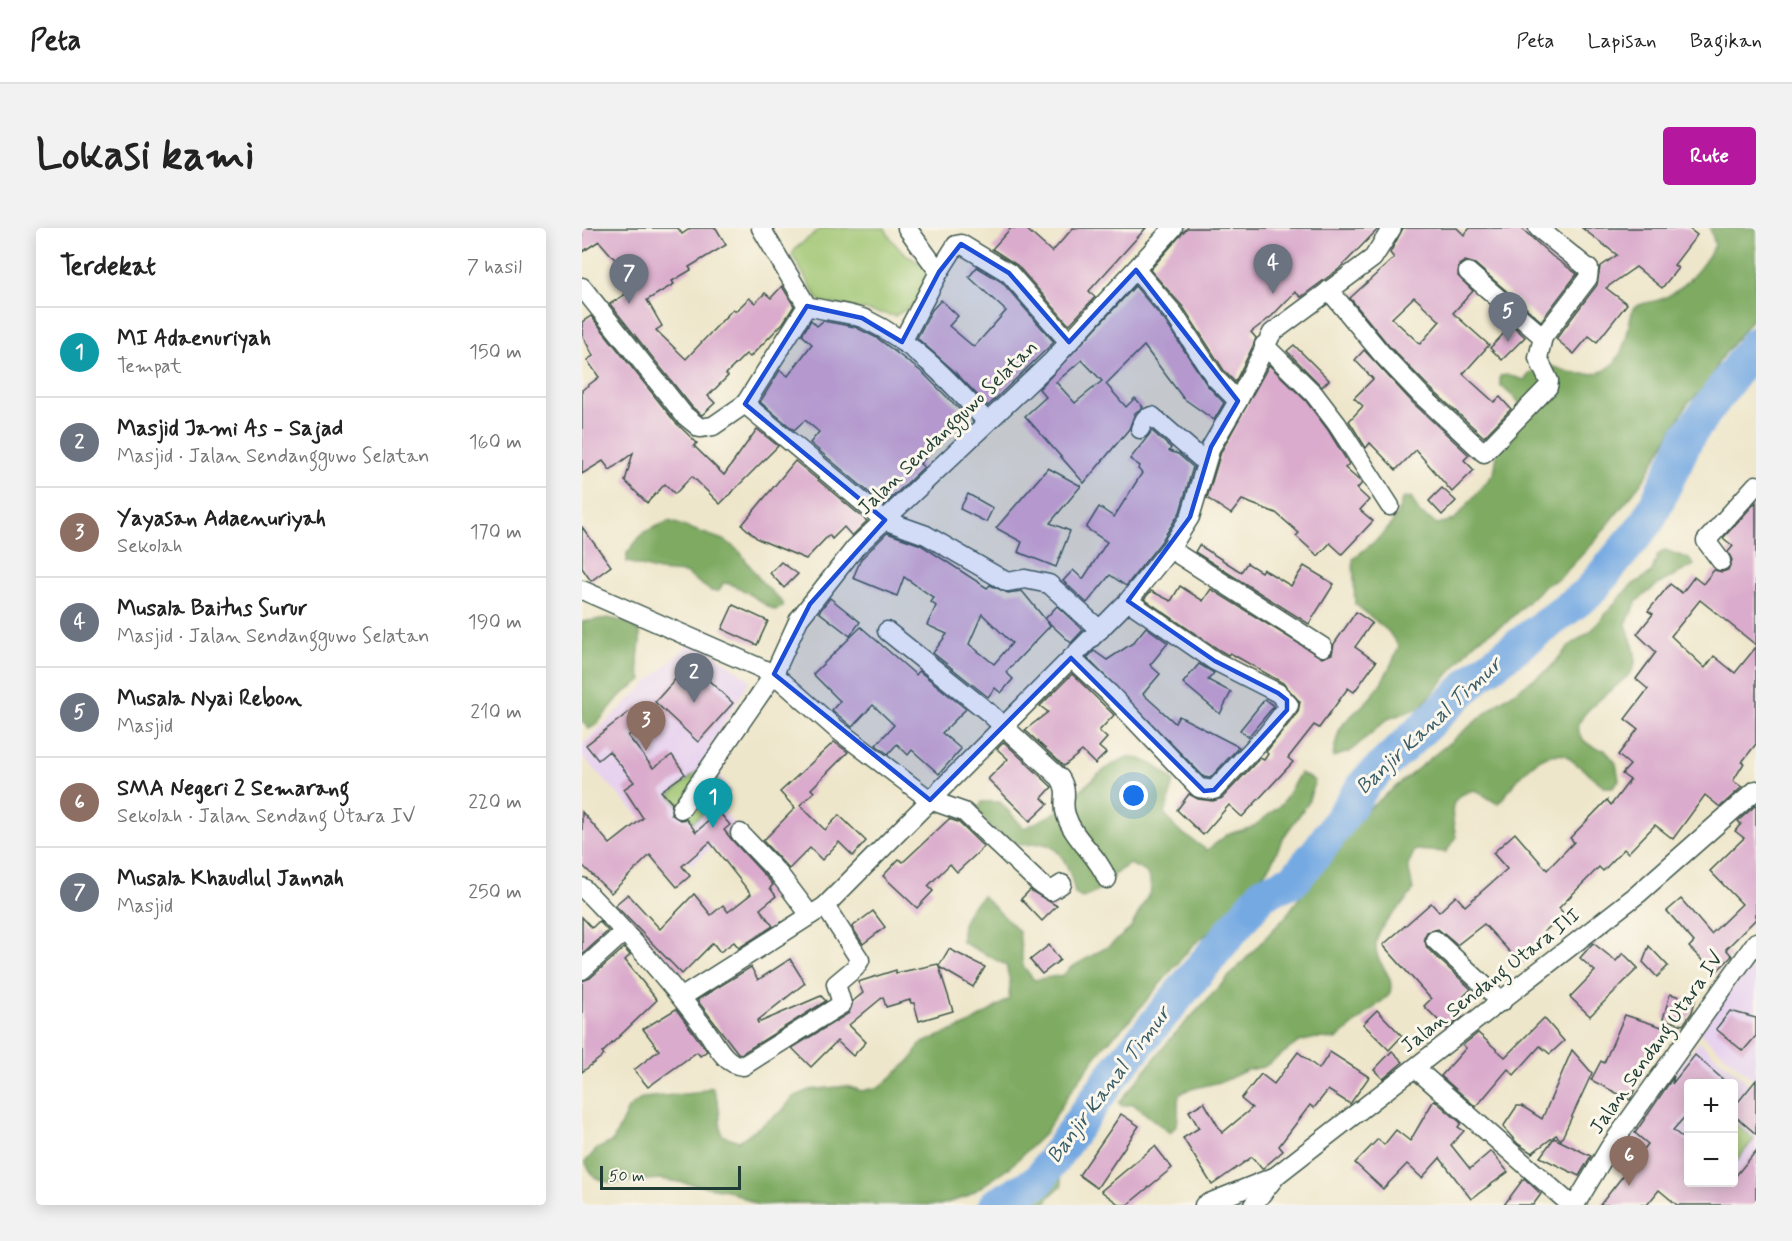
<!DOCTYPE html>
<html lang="id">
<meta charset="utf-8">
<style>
:root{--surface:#fff;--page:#f2f2f2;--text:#222;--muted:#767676;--line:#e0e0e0;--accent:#b5179e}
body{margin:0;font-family:Mynerve,sans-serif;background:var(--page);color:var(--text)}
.controls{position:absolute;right:18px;bottom:18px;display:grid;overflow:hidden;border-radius:6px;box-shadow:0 3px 15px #0003}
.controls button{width:54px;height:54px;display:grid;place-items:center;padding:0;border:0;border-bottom:2px solid var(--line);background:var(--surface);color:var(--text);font:30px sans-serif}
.scale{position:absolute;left:18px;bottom:15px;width:141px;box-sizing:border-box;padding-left:6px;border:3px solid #1f3d34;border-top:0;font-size:16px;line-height:21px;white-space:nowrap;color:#1f3d34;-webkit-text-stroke:4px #fbf7ec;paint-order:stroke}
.you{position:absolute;left:552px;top:568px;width:21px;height:21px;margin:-15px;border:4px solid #fff;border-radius:50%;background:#1a73e8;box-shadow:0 0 0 9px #1a73e833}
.badge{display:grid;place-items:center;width:39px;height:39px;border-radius:50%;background:var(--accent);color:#fff;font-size:20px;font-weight:700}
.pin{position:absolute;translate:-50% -50px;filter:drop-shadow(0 2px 3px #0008)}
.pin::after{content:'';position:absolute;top:32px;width:21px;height:18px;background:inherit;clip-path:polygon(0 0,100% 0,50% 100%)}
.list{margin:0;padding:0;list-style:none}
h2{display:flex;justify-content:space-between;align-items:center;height:78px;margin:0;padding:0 24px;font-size:26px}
h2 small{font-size:20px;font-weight:400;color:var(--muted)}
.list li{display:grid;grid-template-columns:39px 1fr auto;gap:18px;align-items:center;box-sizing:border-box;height:90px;padding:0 24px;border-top:2px solid var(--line)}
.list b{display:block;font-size:22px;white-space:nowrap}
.list p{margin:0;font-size:20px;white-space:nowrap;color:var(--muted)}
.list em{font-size:20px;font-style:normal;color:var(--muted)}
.map{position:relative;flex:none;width:1174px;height:977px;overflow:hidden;border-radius:6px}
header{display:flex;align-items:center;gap:36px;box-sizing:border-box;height:84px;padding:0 30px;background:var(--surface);border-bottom:2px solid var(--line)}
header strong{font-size:28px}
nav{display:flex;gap:33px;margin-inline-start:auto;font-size:21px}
.intro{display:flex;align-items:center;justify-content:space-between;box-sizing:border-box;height:144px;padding:0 36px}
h1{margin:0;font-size:42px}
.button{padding:15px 27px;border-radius:6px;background:var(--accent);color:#fff;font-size:21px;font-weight:700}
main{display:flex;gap:36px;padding:0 36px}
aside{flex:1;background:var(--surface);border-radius:6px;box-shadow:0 3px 15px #0003}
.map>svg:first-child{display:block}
.built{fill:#e7d2ef;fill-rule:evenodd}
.green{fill:#9ec46f;stroke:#5e8052;stroke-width:1.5}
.forest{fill:#7eaa62;stroke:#4e744b;stroke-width:1.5}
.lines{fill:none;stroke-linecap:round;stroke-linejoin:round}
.river{stroke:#75a9e2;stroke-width:34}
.building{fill:#daabcc;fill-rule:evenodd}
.minor-casing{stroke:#3e564a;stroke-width:21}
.minor{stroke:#fff;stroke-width:18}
.marked{fill:#1d4ed8;fill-opacity:0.2;stroke:#1d4ed8;stroke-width:4.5;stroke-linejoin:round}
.labels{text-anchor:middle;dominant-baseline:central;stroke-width:6;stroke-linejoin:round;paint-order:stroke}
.street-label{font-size:20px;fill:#1f3d34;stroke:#fbf7ec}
.water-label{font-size:21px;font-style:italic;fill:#395d68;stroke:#fbf7ec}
</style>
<header>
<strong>Peta</strong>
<nav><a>Peta</a><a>Lapisan</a><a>Bagikan</a></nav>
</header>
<div class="intro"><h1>Lokasi kami</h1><a class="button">Rute</a></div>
<main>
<aside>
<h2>Terdekat<small>7 hasil</small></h2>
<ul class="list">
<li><span class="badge" style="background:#0f9aa8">1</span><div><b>MI Adaenuriyah</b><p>Tempat</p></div><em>150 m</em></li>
<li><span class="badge" style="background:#6b7280">2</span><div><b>Masjid Jami As - Sajad</b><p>Masjid · Jalan Sendangguwo Selatan</p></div><em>160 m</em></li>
<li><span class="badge" style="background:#8d6e63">3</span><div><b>Yayasan Adaenuriyah</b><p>Sekolah</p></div><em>170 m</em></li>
<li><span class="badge" style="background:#6b7280">4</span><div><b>Musala Baitus Surur</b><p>Masjid · Jalan Sendangguwo Selatan</p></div><em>190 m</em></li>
<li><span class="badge" style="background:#6b7280">5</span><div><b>Musala Nyai Rebon</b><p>Masjid</p></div><em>210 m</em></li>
<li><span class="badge" style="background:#8d6e63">6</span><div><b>SMA Negeri 2 Semarang</b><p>Sekolah · Jalan Sendang Utara IV</p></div><em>220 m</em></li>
<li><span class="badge" style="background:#6b7280">7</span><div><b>Musala Khaudlul Jannah</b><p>Masjid</p></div><em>250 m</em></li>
</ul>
</aside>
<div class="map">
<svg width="1174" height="977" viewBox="0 0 1174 977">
<rect width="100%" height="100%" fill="#fbf7ec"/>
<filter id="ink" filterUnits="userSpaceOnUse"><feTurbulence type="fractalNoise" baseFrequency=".0167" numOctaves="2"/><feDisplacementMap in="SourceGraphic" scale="12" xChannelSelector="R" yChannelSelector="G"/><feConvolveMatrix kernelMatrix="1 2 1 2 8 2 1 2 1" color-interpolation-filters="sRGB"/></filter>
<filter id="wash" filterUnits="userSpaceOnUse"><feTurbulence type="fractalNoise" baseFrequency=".008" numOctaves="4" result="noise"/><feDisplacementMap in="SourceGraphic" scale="24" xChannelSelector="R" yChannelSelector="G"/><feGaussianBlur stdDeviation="1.35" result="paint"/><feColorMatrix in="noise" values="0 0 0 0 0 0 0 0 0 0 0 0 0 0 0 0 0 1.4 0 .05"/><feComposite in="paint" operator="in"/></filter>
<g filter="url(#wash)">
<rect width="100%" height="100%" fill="#eee6ca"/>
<!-- built -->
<g class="built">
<polygon points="112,411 168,452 129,517 126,531 149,563 138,578 153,598 110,637 54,585 0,528 0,517"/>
<polygon points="1174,728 1174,854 1117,804"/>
<path d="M 1117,814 L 1174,862 L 1174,960 L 1160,977 L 1094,977 L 1028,923 ZM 1106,856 L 1152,856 L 1152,954 L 1106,954 Z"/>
</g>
<!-- green -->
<g class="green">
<path d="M 239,0 L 303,0 C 312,21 329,31 349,41 L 347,67 L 313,88 L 237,73 L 210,27 L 214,20 Z"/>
<polygon points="123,537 147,564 111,594 88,567"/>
<polygon points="1152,894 1172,911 1152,936"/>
</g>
<!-- forest -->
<g class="forest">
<path d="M 1128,0 L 1174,0 L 1174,86 L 1137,133 L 1130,149 L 1119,163 L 1106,175 L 1062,251 L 1014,312 L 978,350 L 962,358 L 924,395 L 894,413 L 839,479 L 806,491 L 767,524 L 751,529 C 758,489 761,498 786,472 C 800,457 809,437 817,419 L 806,403 L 773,376 L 771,331 C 795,311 813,302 820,271 L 829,269 L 837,284 L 855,296 L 872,292 L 912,245 L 918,210 L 937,183 L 937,174 L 918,157 L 918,148 L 926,147 L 942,152 L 955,138 C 969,136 978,142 991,145 C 1040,153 1042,118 1051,80 C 1060,74 1067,75 1077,72 C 1101,64 1121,38 1133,17 Z"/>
<path d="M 87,293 L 144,313 L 158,324 L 178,352 L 201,375 L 201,379 L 193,382 C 176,375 160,356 141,355 L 137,363 L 129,363 L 103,345 L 77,343 L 45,334 L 45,325 L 62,304 Z"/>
<path d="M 1083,322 L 1107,331 L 1112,337 L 1075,357 L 1055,373 L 1044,396 C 1047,408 1058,429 1051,441 C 1041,460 984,485 999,509 C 1005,517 1013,521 1023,522 L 1034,535 L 1037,552 L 1031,559 L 1023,559 L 983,527 C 952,521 933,557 916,576 L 893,562 C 861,569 871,588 874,610 L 864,624 L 833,622 L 826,637 L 831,662 C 821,681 798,692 794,715 C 791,736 816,747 807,767 L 755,811 L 734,810 L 717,814 L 682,839 L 665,842 L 642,853 L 605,862 L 597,867 C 594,882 601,893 588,905 L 551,876 L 540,878 L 537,875 L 589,810 L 704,688 L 773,592 L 917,474 L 967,441 L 987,418 L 1009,403 L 1047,359 L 1069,345 L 1076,327 Z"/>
<path d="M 26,390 L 44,394 L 58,404 C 60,426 51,426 60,452 L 38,468 L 14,497 L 7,501 L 0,493 L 0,394 Z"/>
<path d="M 546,529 C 563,529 579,541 592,553 L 583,586 L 593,600 L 625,622 L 646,606 L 671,599 L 700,576 L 718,545 L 733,553 L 726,575 L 701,610 L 689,636 L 652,684 L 610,718 L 547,793 L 521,819 L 490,861 L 463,905 L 427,940 L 384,969 L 358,977 L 209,975 L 176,977 L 145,962 L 78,951 L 28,955 L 12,949 L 3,934 L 15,921 L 31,913 L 46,881 L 60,870 L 113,865 L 130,859 C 140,877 136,887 140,907 L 157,913 L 201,882 L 211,869 L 228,862 L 264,858 L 280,863 L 298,859 L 329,832 L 338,816 L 387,796 L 427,771 L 428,754 L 424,737 L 380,714 C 379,692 384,682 401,668 L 437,703 L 441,738 L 452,752 L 481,747 L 488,740 L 527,718 L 548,701 L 569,662 L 568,652 L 564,644 L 548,636 C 529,644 520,665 500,670 L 493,666 C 490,649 483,621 462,616 C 453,614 444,619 434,616 C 421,611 402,594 396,581 L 400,574 L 418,574 L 442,600 C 455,594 469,588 480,580 C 501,561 518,540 546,529 Z"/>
<polygon points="478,949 480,957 467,969 463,977 441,977 462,956"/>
</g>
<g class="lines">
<!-- river -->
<polyline class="river" points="413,977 456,953 533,844 681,665 712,652 739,619 785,553 898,446 1006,365 1066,293 1106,208 1174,115"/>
</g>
<g id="blocks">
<!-- building -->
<g class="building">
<polygon points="0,0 96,0 100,6 109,0 134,0 144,17 107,39 109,42 90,53 92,56 65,72 80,98 74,102 104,131 151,81 154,83 167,70 173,75 183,65 189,70 200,58 212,78 201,95 168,129 164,126 144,146 146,148 126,168 133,175 120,187 110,179 28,76 56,58 17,13 0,24"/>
<polygon points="429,0 443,0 470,24 491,0 564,0 507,63 513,69 487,97 435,37 410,21"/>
<polygon points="605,0 797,0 757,41 719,69 713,64 690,88 669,104 674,110 671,118 653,154 643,144 601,79 568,42"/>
<path d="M 821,0 L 875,0 L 882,7 L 888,0 L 939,0 L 970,28 L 995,46 L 959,93 L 893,36 L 883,33 L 877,37 L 876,48 L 891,63 L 871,85 L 907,117 L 881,146 L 912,174 L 918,169 L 929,181 L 902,209 L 847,159 L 807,118 L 768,70 L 812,30 L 808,25 ZM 832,69 L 858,93 L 838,116 L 810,90 Z"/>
<polygon points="1000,0 1106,0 1115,7 1092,37 1096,40 1080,60 1054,39 1024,60 1045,76 1015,114 1007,108 992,126 974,111 1015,57 1018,39 1035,27"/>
<polygon points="395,39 420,54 472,114 406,178 371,142 335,110 350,82 359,72 376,88 367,98 392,119 424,83 387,49"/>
<path d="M 553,58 L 583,93 L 625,157 L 642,175 L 632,192 L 601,170 L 562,118 L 524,156 L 544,179 L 553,170 L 561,179 L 553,185 L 547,201 L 502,255 L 443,188 L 464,169 L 457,161 ZM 500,132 L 520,153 L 493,175 L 474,154 Z"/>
<polygon points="9,88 93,194 115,215 112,218 142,247 175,201 196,218 138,276 110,248 93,266 83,256 65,275 43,253 51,225 28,242 21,233 0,246 0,162 17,149 5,132 11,128 0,106 0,94"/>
<polygon points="229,92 235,98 241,93 273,99 295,110 341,145 386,190 378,200 372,195 338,236 342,239 302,277 228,215 237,204 223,192 212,202 178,174 198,142 206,148 230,116 220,107"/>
<polygon points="930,97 943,109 920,132 908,120"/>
<polygon points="712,117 747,152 740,159 705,123"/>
<polygon points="782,122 831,175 887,227 882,232 892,242 870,264 834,222 814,242 788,215 784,220 767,193 781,178 772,170 791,151 773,132"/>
<polygon points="687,137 724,173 746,202 767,236 763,240 780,255 775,261 787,272 778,282 791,293 760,326 748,315 736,328 714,308 717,305 694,285 660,272 649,286 625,270 639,224"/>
<polygon points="570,203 589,220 587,223 596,226 611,239 598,284 579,314 544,358 528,347 505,375 481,353 491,342 501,351 525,314 504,300 517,279 532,289 560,245 556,241 558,238 548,231"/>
<polygon points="213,233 285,293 270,308 262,299 250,311 247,307 224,331 176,311 160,297"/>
<polygon points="466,240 499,258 468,295 488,303 474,339 436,324 440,314 414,300"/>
<polygon points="860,260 874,273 860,287 847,273"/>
<polygon points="386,266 411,280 404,294 378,281"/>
<polygon points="1174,274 1174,417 1118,372 1089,408 1123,440 1132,428 1153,445 1174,419 1174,516 1160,534 1162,535 1151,553 1160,559 1138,579 1123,567 1091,611 1073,597 1046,625 1042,621 1021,643 1017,639 977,680 982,686 954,711 959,716 938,735 902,696 875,717 856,701 845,704 842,710 845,720 889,761 871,779 880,789 865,801 842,778 849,771 801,717 849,675 857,684 874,668 883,678 925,641 911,625 933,605 965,642 992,614 988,610 1025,572 1029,577 1048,552 1040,546 1048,537 1036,527 1056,501 1043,491 1066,461 1054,451 1074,424 1055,406 1071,386 1066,383 1088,356 1100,365 1112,349 1121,356 1132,342 1140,344 1146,342 1150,332 1146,324 1151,318 1141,310"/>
<polygon points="0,299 29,338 9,353 0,340"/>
<path d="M 305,305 L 339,317 L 405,360 L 408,357 L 426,365 L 440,363 L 463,391 L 475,378 L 501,402 L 489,415 L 463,391 L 468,398 L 424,444 L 431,451 L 419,465 L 413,460 L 406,469 L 351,425 L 365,406 L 345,397 L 354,378 L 349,374 L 352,370 L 322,349 L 315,368 L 271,350 L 279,331 ZM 400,386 L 430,415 L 412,436 L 387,416 Z"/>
<polygon points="617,317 659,344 665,335 679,344 681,341 709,358 722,338 752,356 727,396 613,324"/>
<polygon points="199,334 216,346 202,360 188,345"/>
<polygon points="598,358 621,373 629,361 740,430 750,426 752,416 774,384 790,395 773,419 794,434 772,464 766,460 737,500 732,497 706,530 711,534 660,589 647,577 621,607 595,582 607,566 616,571 631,573 640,570 678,530 682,532 686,526 684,524 716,484 718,474 701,455 648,425 646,427 639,423 562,371 569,363 589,373"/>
<polygon points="248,370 278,394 268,408 237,384"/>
<polygon points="151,377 186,393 175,417 140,401"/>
<polygon points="279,399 334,447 337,443 384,481 360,505 379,521 357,546 330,522 326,527 315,516 306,526 294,517 312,497 291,477 270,499 250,482 258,473 231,446"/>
<polygon points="564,399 586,415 568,437 578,446 561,466 593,495 597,488 657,519 628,550 622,549 505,430 512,423 525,432 551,415"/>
<polygon points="108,435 151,475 116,514 73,474"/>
<polygon points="617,436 632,445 626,452 649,464 638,486 601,455"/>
<polygon points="490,446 532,487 517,503 525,510 517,519 524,525 513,536 500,523 482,538 443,502 466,484 458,478"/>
<polygon points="683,471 692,478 666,509 658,502"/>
<polygon points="56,477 66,492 46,508 71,540 90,527 103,546 79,563 90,575 89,586 98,592 104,591 114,604 137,584 148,597 142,602 150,612 188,653 191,657 188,660 194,668 178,681 191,698 157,720 152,714 138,724 131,715 100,746 33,677 46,666 78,701 112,666 129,687 141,677 146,684 169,666 128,614 100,638 108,648 95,659 68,627 29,665 0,637 0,584 28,616 61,590 42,561 52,554 27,523 16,532 4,517"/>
<polygon points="252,514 266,524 229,561 232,564 218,577 243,602 257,587 284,613 271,628 257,614 240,632 228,620 207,641 181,613 213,580 198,564"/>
<polygon points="422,514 470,559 460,570 466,576 448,593 406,551 426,531 415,521"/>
<polygon points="1174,577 1174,691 1144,721 1150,728 1133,745 1107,719 1112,714 1085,683 1099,671 1129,706 1160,676 1128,643 1162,610 1153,603 1159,596 1156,593"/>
<polygon points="367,591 376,594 402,619 375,644 368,636 346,658 351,663 335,680 301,648 317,631 321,634"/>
<polygon points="448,662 475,678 460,693 439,671"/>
<polygon points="291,683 303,699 281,716 270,699"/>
<polygon points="0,689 10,700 17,693 26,703 0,727"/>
<polygon points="1011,715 1034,733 1041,725 1056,740 1008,788 988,769 1013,743 998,730"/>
<polygon points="467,717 478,732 460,746 448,732"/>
<polygon points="1067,718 1086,738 1075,749 1061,734"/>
<polygon points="42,720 48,727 43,732 75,772 20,825 22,827 0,844 0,753 8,750"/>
<polygon points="367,721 403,739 391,759 357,739 371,783 337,793 332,775 329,775 328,772 304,779 301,769 267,797 284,814 271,828 255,813 229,839 210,820 267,785 271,773 281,765 276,754 314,742 314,745 356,736 357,738"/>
<polygon points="208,731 223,755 175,793 176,795 239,768 244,773 159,826 156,825 115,772 169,739 176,752"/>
<polygon points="1088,766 1113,773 1110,784 1101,797 1081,791"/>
<polygon points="94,781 125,823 118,828 115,824 66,859 52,842 77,822 61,801"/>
<polygon points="795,782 820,808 807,822 781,796"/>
<polygon points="1148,783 1174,790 1174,808 1161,823 1134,801"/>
<polygon points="1043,787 1083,800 1077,817 1075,816 1048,872 1009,852 1019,833 1022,835"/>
<polygon points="962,790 982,813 968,826 958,818 932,847 926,841 894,879 859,848 884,820 881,817 896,805 923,829"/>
<polygon points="990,822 1010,845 979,912 974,907 950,925 936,916 921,899 935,878 940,878 960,891"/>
<polygon points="810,823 821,834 801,851 792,842"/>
<polygon points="716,824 737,841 748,824 787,849 768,876 746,862 732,880 728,877 697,918 701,923 680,941 670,929 630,957 601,910 617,900 607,883 622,874 640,905 670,880 659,871 679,846 692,856"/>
<polygon points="1113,827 1145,855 1107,855 1107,884 1091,902 1107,915 1107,954 1152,954 1152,950 1174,923 1174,977 1095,977 1077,962 1065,977 1018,977 1066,916 1053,905 1092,848 1090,856"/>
<polygon points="1174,852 1174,906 1152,887 1152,879"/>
<polygon points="852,872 879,895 876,899 882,903 869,917 888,941 909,923 926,944 889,971 858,930 840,950 825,936 801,961 773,935 796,911 802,917 814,902 828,913"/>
<polygon points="539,886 557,898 515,960 497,947"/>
<polygon points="972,910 1009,928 997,948 958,929"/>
<polygon points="573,918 590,940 545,977 538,977 519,963"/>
<polygon points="942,950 959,966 951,977 922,977"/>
</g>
</g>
</g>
<g filter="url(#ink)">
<use href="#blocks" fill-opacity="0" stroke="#3e564a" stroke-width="1.5"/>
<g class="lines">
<!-- minor casing -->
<g class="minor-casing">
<g id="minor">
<path d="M 179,0 L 225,78 C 243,83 266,84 283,91 C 332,114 369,154 405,194"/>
<polyline points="554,42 592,86 634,151 656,173"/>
<polyline points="357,44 374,17 379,16 427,45 487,114"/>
<polyline points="886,44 961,109"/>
<polyline points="0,59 102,187 118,200 131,198 163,176 302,292 344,307 425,354 443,351 467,356 518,402"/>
<polyline points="747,62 799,125 839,167 902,225 966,159 967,153 956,130 961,109 1006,50 1007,41 956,0"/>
<polyline points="320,114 357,44 325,0"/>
<polyline points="682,117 732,166 755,196 808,278"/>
<polyline points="163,176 225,78"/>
<polyline points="558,201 563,191 570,188 623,234"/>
<polyline points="588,321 741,419"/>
<polyline points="1139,333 1124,313 1174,257"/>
<polyline points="0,362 192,446 253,500 348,572 382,584 457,655 469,663 480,656"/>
<path d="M 305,403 L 406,484 L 478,550 C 488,566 479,572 484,587 C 491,611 516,627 525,651"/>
<polyline points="489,430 527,465 617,560 632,562 685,506 707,477 696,465 633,433 546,373"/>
<polyline points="99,581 192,446 217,391 273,320 470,133 591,0"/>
<polyline points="158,605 197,646 228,687"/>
<path d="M 0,659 C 45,705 88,753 126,805 C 135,818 144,837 161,838 L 260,776 L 254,756 L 273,740 L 278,732 L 243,678"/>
<polyline points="853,712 920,774"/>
<polyline points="0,742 42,704"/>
<polyline points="100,769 243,678 546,373 588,321 608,289 629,219 656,173 690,105 791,30 810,0"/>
<polyline points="833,840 988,976 993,977 1028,919 1174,714"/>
<polyline points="622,977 694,948"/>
<polyline points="671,977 695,947 1056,666 1174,562"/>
</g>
</g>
<!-- minor -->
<use href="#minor" class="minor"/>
</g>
</g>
<!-- marked area -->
<path class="marked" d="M 379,16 L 427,45 L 487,114 L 554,42 L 656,173 L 629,219 L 608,289 L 546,373 L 633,433 L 696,465 L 705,472 L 705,482 L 632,562 L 622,563 L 489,430 L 348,572 L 192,446 L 228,376 L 303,292 L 163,176 L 225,78 L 280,90 L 320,114 L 357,44 Z"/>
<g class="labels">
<!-- street labels -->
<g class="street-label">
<text transform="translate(366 200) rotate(-44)">Jalan Sendangguwo Selatan</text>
<text transform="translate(909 753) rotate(-38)">Jalan Sendang Utara III</text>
<text transform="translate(1075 815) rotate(-55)">Jalan Sendang Utara IV</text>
</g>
<!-- water labels -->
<g class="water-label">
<text transform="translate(847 498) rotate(-43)">Banjir Kanal Timur</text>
<text transform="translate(527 857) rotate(-53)">Banjir Kanal Timur</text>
</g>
</g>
</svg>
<div class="controls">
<button>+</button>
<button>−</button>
</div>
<div class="scale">50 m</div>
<div class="you"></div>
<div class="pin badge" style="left:131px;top:600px;background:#0f9aa8">1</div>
<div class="pin badge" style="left:112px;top:475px;background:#6b7280">2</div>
<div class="pin badge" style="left:64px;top:523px;background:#8d6e63">3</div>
<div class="pin badge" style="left:691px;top:66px;background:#6b7280">4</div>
<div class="pin badge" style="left:926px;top:114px;background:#6b7280">5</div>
<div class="pin badge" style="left:1047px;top:958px;background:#8d6e63">6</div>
<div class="pin badge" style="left:47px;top:76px;background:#6b7280">7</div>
</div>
</main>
